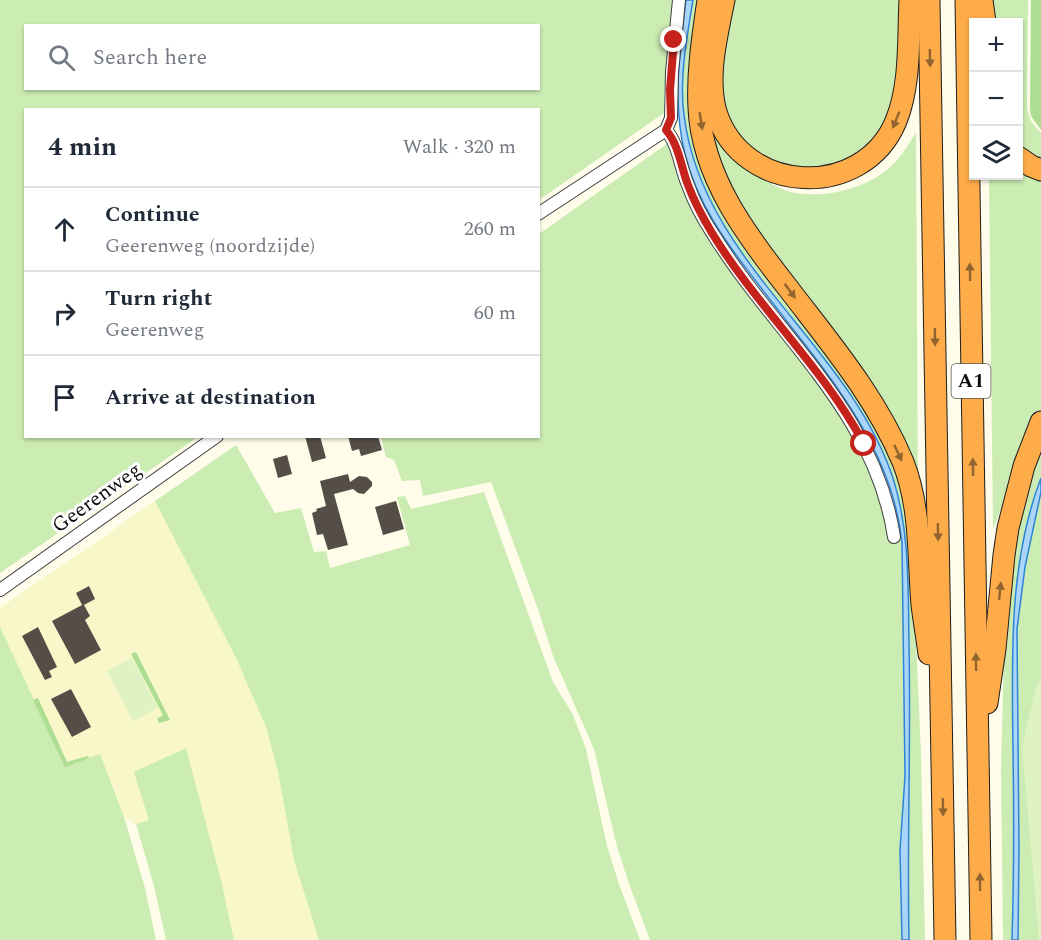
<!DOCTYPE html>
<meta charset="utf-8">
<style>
:root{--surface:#fff;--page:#f2f2f3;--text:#1f2937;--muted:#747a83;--line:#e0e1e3}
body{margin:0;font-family:Spectral,serif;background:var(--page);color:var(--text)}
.controls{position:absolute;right:18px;top:18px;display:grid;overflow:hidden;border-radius:0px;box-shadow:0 2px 4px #0004}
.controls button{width:54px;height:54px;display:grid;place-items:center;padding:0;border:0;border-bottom:2px solid var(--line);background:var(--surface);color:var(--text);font:30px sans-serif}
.stop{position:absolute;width:18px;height:18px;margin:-14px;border:4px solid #c4221b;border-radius:50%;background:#fff}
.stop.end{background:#c4221b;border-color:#fff;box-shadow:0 2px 6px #0008}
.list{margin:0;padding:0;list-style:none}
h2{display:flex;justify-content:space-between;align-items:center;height:78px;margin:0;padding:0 24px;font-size:26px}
h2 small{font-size:20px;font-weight:400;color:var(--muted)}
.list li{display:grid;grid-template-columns:39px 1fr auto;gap:18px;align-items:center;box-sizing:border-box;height:84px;padding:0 24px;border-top:2px solid var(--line)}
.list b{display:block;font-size:22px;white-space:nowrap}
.list p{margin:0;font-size:20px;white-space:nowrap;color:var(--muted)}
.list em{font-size:20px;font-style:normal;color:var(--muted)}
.icon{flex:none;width:33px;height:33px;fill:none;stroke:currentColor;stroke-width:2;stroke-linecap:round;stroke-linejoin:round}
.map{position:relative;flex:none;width:1041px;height:940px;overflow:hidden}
.search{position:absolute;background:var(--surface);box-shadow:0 2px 4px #0004;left:24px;top:24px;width:516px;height:66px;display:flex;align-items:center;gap:15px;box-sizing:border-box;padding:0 21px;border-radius:0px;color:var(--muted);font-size:22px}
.panel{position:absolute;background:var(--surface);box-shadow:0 2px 4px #0004;left:24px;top:108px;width:516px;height:330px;border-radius:0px}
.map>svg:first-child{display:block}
.farmland{fill:#f7f7c9}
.green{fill:#cbecb2;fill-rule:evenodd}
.forest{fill:#acdd90}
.pitch{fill:#def2c4}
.water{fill:#abd6fa;stroke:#2e84d6;stroke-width:1.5}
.building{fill:#554e47}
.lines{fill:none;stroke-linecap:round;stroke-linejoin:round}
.minor-casing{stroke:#3f3f3f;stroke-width:14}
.motorway-casing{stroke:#1d1d1d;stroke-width:23}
.minor{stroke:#fff;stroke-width:12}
.motorway{stroke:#feab49;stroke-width:21}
.oneway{fill:#91632e}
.route{stroke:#c4221b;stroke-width:8}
.labels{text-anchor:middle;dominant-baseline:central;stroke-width:6;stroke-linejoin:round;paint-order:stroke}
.shield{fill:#fff;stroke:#555;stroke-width:1.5}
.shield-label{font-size:20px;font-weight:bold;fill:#0c0c0c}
.street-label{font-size:21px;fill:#0c0c0c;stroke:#fff}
</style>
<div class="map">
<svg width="1041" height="940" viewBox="0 0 1041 940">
<rect width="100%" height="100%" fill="#fffdea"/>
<!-- farmland -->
<polygon class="farmland" points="155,501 237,660 266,727 278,772 294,860 319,940 234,940 221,880 186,748 149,820 136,824 124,817 111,781 65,767 0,627 0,608"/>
<!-- green -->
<g class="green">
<path d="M 0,0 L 675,0 L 664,93 L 664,113 L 539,200 L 538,110 L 26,110 L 26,436 L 198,437 L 0,573 ZM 26,26 L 538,26 L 538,88 L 26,88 Z"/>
<path d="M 693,0 L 701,0 L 696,135 L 848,379 L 892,458 L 904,499 L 914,594 L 921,753 L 925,940 L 909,940 C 907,841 911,742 909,643 C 908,587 910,532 893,478 C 849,345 699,259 684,115 C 680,77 687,37 693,0 Z"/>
<polygon points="733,0 899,0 898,67 891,109 872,143 844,162 825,168 793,168 759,155 733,128 726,113 721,93 721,73"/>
<polygon points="993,0 1028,0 1027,109 1031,121 1041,133 1041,158 1027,152 1019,143 1018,22 994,22"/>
<path d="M 709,77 L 753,172 C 764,180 776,188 790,192 C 822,199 863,190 888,169 C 900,159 908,146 916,132 L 918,490 L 728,193 L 704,103 Z"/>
<polygon points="668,143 676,172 690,200 823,387 870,463 892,538 902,538 905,776 900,850 902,940 650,940 628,881 616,843 594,749 553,656 538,609 491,482 423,496 420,480 402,481 394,460 386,457 381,437 538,436 539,234"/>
<polygon points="1019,170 1041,179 1041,410 993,529 989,176 1018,176"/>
<polygon points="1041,440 1041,478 1034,497 1019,568 1013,622 1014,826 1012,940 1003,940 1001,769 1005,613 1010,554"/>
<polygon points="236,445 275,513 301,508 314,552 326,551 330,568 410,545 397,497 405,496 411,509 484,492 553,682 573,715 586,749 607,846 619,884 640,940 319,940 294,860 278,772 266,727 237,660 155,501"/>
<polygon points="1041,492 1041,940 1018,940 1019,848 1017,628 1025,567"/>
<polygon points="0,627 65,766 100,754 124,817 145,888 156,940 0,940"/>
<polygon points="186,748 221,880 234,940 166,940 154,886 136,824 149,820 134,772"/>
</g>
<!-- forest -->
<g class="forest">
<polygon points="1031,0 1041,0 1041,130 1031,116 1030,109"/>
<polygon points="136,652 170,720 159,723 157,719 163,715 131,654"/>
<polygon points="38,698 67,762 88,756 89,758 65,767 33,700"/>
</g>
<!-- pitch -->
<g class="pitch">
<polygon points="132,658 158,708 133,721 107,671"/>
<polygon points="1041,678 1041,940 1039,940 1022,746 1036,687"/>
</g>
<!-- water -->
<g class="water">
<path d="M 686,0 L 693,0 C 687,37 679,78 684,115 C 702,262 848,343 893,478 C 910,532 908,587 909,643 C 911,742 907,841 909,940 L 902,940 L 900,850 L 905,776 L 902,543 C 892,441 817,362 758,284 C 727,244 697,204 685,154 C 672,103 680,51 686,0 Z"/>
<path d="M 1041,478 L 1041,492 L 1025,567 L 1017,629 L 1019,848 L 1018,940 L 1012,940 C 1014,876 1014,812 1013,749 C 1012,658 1008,564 1041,478 Z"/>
</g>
<!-- building -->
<g class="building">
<polygon points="305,436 320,436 326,458 312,462"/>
<polygon points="348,436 378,436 382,450 361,456 359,449 352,451"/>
<polygon points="287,455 292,474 278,478 273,459"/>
<polygon points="348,474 350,482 359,476 367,477 372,482 372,486 364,494 358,493 353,489 334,494 348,545 328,550 323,534 317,535 312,513 317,511 316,509 326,506 320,481"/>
<polygon points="396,501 404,529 383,535 375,507"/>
<polygon points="89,586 95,599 84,605 90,616 85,620 101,650 75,664 52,621 82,605 76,593"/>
<polygon points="38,627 57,667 49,671 52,677 45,680 22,636"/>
<polygon points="71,689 91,727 72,737 51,699"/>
</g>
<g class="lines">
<!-- minor casing -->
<g class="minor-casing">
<g id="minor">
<path d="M 666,130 C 679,145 680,167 688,185 C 694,202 703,219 713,234 C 776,336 875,411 894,537"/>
<polyline points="538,214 666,130 671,118 672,72 679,0"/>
<polyline points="0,590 217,436"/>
</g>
</g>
<!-- motorway casing -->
<g class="motorway-casing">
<g id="motorway">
<path d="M 708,0 C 703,35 697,72 699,108 C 702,177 747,236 788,288 C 830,343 876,397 903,462 C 921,507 918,557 922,605 C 924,621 927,638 929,654"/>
<path d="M 724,0 C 717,35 706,77 716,112 C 742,195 863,201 896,121 C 911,84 908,39 910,0"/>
<polyline points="929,0 945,940"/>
<polyline points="966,0 981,940"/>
<polyline points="982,0 985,22"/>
<polyline points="1018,157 1031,166 1041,170"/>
<polyline points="987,703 995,649 1004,555 1008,528 1024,466 1041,422"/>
</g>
</g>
<!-- minor -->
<use href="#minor" class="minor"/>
<!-- motorway -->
<use href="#motorway" class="motorway"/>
</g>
<!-- one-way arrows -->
<defs><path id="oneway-solid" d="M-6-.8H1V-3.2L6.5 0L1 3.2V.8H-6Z" transform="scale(1.5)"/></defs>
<g class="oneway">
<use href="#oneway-solid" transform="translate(930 58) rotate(89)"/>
<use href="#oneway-solid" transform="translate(896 120) rotate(112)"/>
<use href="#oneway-solid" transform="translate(701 121) rotate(81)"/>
<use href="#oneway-solid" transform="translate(970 272) rotate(-91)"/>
<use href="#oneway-solid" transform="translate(790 291) rotate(53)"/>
<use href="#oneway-solid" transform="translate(935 337) rotate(89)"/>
<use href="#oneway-solid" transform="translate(898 453) rotate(65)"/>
<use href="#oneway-solid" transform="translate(973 467) rotate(-91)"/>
<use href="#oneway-solid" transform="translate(938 532) rotate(89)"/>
<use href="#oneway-solid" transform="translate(1000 591) rotate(-84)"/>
<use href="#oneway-solid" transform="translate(976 662) rotate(-91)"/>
<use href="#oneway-solid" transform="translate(943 807) rotate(89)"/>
<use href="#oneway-solid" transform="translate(980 882) rotate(-91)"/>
</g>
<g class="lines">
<!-- route -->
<path class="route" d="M 674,40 L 670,90 L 671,118 L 666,130 C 679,145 681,167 688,185 C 694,201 703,218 712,233 C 757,307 823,367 864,444"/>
</g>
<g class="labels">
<!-- shield labels -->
<rect class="shield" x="951.5" y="364" width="39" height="34" rx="4.5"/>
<g class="shield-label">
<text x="971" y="381">A1</text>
</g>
<!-- street labels -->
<g class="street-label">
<text transform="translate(97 498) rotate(-36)">Geerenweg</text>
</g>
</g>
</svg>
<div class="controls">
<button>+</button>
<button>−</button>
<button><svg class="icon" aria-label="layers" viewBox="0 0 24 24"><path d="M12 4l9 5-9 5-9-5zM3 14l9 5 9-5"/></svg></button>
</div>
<div class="stop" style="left:864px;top:444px"></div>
<div class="stop end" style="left:674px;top:40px"></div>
<div class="search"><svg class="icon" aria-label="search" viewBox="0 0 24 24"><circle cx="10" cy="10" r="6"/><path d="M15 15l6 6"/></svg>Search here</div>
<section class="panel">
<h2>4 min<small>Walk · 320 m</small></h2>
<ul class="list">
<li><svg class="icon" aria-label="ahead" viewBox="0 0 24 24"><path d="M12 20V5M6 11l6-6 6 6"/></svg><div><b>Continue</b><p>Geerenweg (noordzijde)</p></div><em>260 m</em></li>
<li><svg class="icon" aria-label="right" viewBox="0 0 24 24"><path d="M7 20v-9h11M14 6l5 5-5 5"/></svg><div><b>Turn right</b><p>Geerenweg</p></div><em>60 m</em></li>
<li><svg class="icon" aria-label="arrive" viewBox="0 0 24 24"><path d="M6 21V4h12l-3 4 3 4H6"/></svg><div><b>Arrive at destination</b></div></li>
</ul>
</section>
</div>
